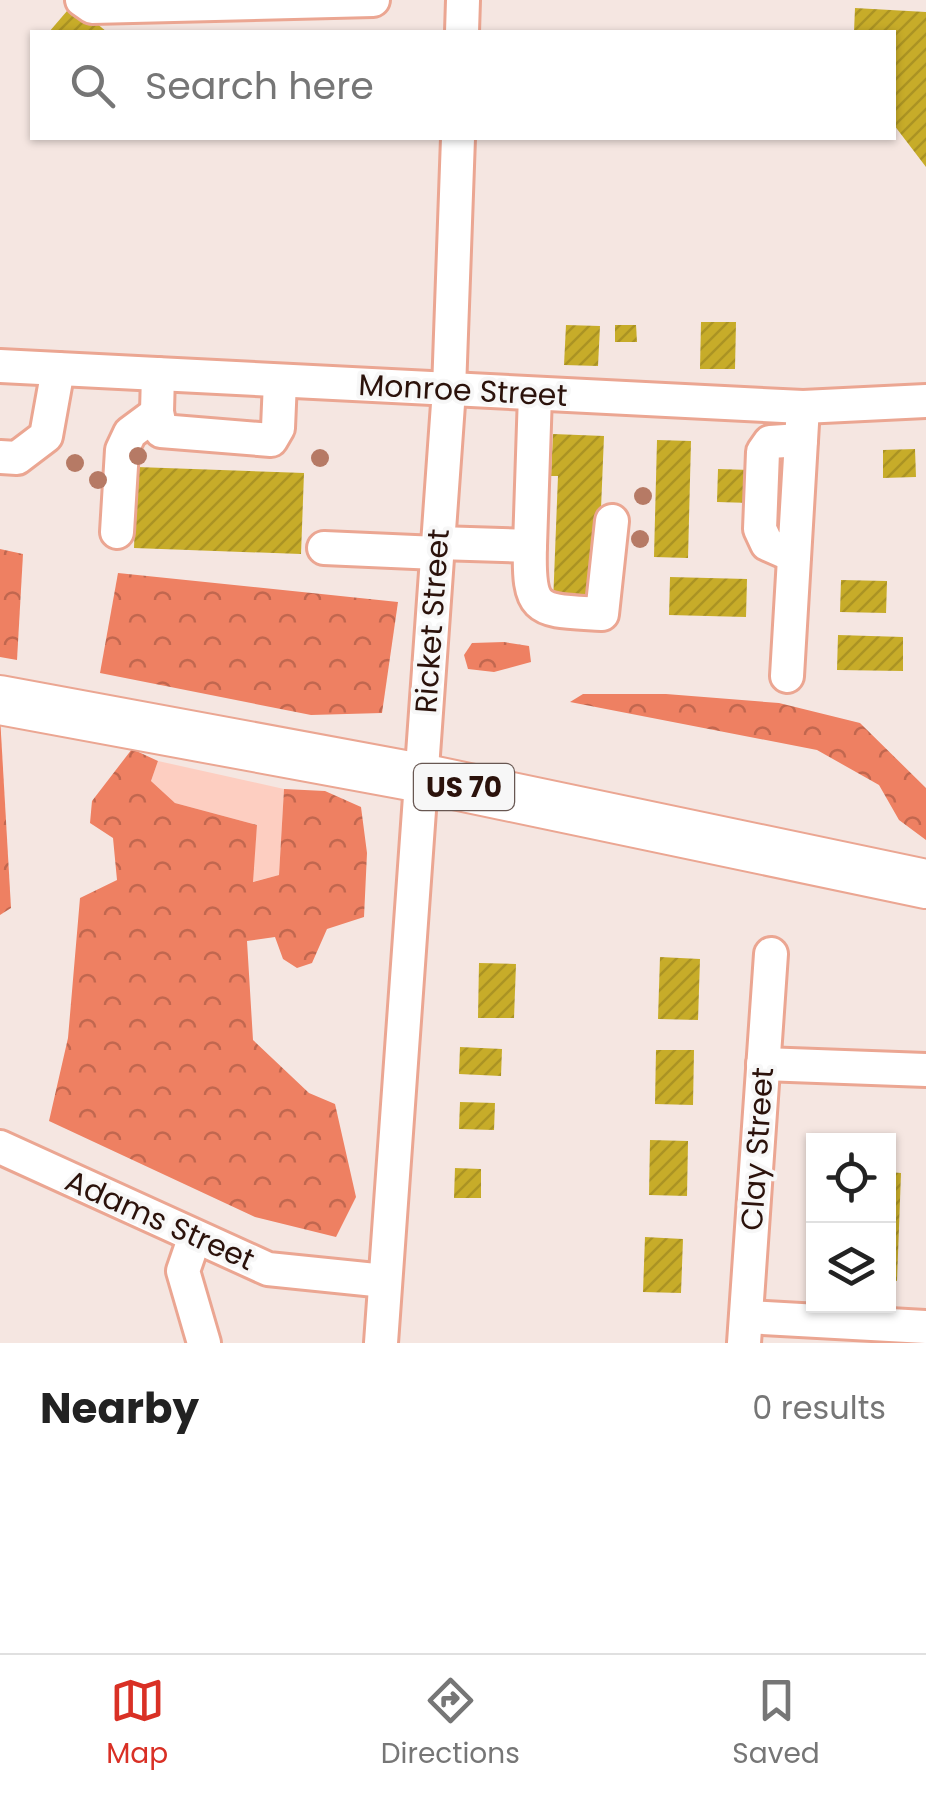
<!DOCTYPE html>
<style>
:root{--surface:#fff;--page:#f2f2f2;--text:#222;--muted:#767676;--line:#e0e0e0;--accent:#d93025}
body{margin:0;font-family:Poppins,sans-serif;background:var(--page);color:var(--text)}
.controls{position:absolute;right:30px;bottom:30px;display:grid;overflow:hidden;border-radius:0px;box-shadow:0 2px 8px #0004}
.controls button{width:90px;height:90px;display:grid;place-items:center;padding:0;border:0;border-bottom:2px solid var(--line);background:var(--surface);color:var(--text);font:50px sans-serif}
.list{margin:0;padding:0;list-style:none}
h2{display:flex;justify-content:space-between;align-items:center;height:130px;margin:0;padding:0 40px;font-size:42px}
h2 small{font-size:32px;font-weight:400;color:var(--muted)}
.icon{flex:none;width:55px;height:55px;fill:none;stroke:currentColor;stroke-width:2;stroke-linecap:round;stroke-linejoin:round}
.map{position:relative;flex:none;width:926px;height:1343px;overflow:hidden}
.search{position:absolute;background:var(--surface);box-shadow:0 2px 8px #0004;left:30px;right:30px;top:30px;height:110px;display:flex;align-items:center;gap:25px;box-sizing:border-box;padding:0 35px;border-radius:0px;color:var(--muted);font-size:38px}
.sheet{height:310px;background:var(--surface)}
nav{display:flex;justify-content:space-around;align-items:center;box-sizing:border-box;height:140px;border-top:2px solid var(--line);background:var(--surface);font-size:28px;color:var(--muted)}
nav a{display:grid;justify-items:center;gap:5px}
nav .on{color:var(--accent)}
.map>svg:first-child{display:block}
.green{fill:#fdcec1}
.forest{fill:url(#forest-crowns)}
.building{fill:url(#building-hatch)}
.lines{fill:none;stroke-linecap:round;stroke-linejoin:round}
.minor-casing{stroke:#eba692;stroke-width:38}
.highway-casing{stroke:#eba692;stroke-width:52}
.minor{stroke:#fff;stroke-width:32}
.highway{stroke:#fff;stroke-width:48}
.tree{fill:#b67a65}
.labels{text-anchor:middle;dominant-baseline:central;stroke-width:8;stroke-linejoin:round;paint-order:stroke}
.shield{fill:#f7f7f7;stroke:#685752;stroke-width:2.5}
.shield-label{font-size:28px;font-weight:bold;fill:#2b120b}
.street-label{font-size:30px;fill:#2b120b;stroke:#f7f7f7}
</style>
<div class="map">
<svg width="926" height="1343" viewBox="0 0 926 1343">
<defs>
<pattern id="forest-crowns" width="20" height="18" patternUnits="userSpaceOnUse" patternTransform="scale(2.5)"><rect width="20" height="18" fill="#ee8062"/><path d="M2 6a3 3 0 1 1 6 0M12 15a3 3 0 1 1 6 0" fill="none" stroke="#c1674f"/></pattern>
<pattern id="building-hatch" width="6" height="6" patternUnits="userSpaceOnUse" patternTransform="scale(2.5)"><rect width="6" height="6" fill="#c7ac29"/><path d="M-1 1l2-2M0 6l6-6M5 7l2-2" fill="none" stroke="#ab9323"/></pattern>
</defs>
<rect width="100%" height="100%" fill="#f5e6e1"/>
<!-- green -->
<polygon class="green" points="158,761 284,789 279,875 252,882 257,825 175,803 151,781"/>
<!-- forest -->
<g class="forest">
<polygon points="0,549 23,554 17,660 0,657"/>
<polygon points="118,573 398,602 382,713 311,715 100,673"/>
<polygon points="504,642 529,646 531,662 494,672 468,669 464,655 472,643"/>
<polygon points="583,694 666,694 779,703 860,723 926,788 926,840 899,820 879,785 817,750 570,702"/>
<polygon points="0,716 11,908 0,915"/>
<polygon points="132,749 158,761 151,781 175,803 257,825 253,882 279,875 284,789 325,791 361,807 367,853 364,917 327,929 312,963 297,968 283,959 275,937 247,941 253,1040 309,1093 335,1104 356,1197 336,1237 255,1217 49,1121 68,1038 80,898 117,880 113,838 90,823 92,801"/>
</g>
<!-- building -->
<g class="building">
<polygon points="73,4 107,32 49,32"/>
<polygon points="855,8 926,12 926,167 894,125 894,32 854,32"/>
<polygon points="701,322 736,322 735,369 700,369"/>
<polygon points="566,325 600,326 598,366 564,365"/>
<polygon points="615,325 636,325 637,342 615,342"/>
<polygon points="553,434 604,436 597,606 553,604 558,476 551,476"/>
<polygon points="657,440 691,441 688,558 654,557"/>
<polygon points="915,449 916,477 883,478 883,450"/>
<polygon points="137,467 304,473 301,554 134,548"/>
<polygon points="718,469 751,470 751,503 717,502"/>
<polygon points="670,577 747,579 746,617 669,615"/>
<polygon points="841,580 887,581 886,613 840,612"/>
<polygon points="838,635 903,637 903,671 837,670"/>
<polygon points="660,957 700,959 698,1020 658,1019"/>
<polygon points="479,963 516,964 514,1018 478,1018"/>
<polygon points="460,1047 502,1049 501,1076 459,1074"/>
<polygon points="656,1050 694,1050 693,1105 655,1104"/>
<polygon points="460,1102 495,1103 494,1130 459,1129"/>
<polygon points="650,1140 688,1141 687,1196 649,1195"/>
<polygon points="455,1168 481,1169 481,1198 454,1198"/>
<polygon points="888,1172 901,1173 897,1281 888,1280"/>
<polygon points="645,1237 683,1239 681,1293 643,1292"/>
</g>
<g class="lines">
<!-- minor casing -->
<g class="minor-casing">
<g id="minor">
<polyline points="82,0 92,7 373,0"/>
<polyline points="462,32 463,0"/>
<polyline points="0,366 803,407 926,401"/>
<polyline points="158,374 157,412 161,431 271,440 278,428 280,381"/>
<polyline points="0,457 17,458 46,436 58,369"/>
<polyline points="117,532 122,450 130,433 157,413"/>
<polyline points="438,543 530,546 535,394"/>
<path d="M 530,546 C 528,615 538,610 602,614 L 612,521"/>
<polyline points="324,548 437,553"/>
<polyline points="794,556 767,544 760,529 763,452 770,442 801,440"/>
<polyline points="787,676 803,407"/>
<polyline points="763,1064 926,1070"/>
<polyline points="0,1147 268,1269 385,1281"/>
<polyline points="194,1239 183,1271 204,1343"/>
<polyline points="746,1317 926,1327"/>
<polyline points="381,1343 449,390 458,138"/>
<polyline points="744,1343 771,954"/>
</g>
</g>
<!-- highway casing -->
<g class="highway-casing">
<polyline id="highway" points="0,700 421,778 926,884"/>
</g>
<!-- minor -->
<use href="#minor" class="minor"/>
<!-- highway -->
<use href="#highway" class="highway"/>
</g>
<!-- trees -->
<g class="tree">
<circle cx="138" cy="456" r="9"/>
<circle cx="320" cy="458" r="9"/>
<circle cx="75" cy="463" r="9"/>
<circle cx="98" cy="480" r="9"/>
<circle cx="643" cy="496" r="9"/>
<circle cx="640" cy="539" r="9"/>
</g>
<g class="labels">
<!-- shield labels -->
<rect class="shield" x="414" y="764" width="100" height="46" rx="8"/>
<g class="shield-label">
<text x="464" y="787">US 70</text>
</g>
<!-- street labels -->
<g class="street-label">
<text transform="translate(463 390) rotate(3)">Monroe Street</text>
<text transform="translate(432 621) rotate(-86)">Ricket Street</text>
<text transform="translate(757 1149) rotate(-86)">Clay Street</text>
<text transform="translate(160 1220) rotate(24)">Adams Street</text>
</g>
</g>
</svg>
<div class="controls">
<button><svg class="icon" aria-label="locate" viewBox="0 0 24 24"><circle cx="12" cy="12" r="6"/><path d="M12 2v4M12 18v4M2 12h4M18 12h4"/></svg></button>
<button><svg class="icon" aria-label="layers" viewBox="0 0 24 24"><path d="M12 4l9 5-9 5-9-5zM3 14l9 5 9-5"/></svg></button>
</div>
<div class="search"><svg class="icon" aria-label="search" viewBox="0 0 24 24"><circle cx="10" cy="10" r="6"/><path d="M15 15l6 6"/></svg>Search here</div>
</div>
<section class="sheet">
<h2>Nearby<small>0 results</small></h2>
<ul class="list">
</ul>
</section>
<nav>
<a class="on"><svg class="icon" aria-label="map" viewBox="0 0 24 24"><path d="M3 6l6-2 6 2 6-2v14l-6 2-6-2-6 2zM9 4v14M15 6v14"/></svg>Map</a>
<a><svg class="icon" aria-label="directions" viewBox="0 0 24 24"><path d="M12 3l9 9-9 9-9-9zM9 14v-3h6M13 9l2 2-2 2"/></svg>Directions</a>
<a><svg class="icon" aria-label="saved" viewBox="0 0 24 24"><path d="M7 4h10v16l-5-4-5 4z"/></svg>Saved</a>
</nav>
